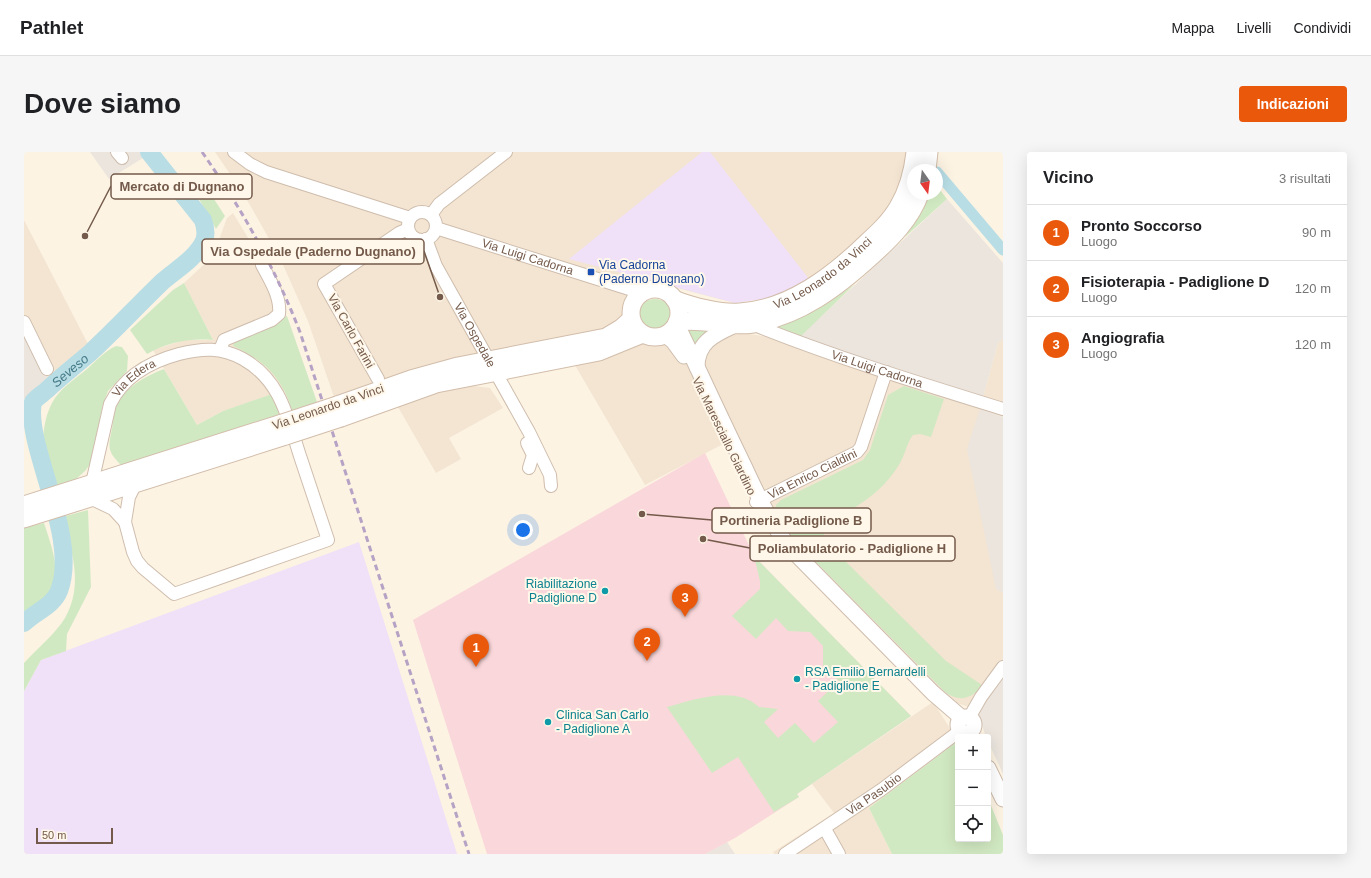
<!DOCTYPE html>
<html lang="it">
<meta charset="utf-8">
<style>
:root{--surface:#fff;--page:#f6f6f6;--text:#202124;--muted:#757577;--line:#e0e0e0;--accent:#ea580c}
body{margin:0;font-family:Helvetica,sans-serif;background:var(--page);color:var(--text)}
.controls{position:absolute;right:12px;bottom:12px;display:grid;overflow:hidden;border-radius:4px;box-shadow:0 4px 16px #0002}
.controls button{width:36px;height:36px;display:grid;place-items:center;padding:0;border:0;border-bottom:1px solid var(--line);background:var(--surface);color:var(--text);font:20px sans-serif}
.compass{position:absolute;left:883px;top:12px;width:36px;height:36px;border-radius:50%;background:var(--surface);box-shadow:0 4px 16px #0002;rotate:166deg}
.scale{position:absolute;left:12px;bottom:10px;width:77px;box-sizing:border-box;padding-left:4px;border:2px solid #745a4a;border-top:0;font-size:11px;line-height:14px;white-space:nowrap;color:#745a4a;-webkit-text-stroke:3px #fff7e9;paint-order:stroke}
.you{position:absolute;left:499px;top:378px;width:14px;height:14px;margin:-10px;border:3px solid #fff;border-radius:50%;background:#1a73e8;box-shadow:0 0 0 6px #1a73e833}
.badge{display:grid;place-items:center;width:26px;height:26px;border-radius:50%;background:var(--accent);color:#fff;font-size:13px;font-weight:700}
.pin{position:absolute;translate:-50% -33px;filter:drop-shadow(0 1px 2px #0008)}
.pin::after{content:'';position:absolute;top:21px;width:14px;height:12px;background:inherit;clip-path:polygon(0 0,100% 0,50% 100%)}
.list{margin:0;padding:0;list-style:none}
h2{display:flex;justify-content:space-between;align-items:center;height:52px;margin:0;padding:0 16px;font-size:17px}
h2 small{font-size:13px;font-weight:400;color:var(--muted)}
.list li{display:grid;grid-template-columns:26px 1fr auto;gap:12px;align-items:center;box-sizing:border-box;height:56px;padding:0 16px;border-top:1px solid var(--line)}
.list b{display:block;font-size:15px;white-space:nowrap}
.list p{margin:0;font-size:13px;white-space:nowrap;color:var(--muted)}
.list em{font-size:13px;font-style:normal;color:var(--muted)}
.icon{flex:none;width:22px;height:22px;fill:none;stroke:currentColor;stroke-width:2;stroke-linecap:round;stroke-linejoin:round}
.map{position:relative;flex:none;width:979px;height:702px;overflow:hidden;border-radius:4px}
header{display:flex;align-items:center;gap:24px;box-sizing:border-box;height:56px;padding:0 20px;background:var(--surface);border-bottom:1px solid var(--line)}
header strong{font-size:19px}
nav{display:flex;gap:22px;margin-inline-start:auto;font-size:14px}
.intro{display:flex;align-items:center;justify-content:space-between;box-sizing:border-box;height:96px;padding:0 24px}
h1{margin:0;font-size:28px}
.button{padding:10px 18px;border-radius:4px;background:var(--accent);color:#fff;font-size:14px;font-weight:700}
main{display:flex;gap:24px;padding:0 24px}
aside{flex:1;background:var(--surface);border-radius:4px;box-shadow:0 4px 16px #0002}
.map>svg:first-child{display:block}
.residential{fill:#f3e5d2}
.industrial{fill:#ebe5de}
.education{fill:#f0e0f8}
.medical{fill:#fad7da}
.green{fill:#d1e9c2}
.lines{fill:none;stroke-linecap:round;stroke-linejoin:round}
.canal{stroke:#b8dde5;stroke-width:11}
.river{stroke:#b8dde5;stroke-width:18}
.minor-casing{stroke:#cfbdad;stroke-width:14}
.tertiary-casing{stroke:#cfbdad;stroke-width:17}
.secondary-casing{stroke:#d2bdaa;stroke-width:19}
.minor{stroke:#fff;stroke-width:12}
.tertiary{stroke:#fff;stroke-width:15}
.secondary{stroke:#fff;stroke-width:17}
.rail{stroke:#b6a2c5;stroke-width:3;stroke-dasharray:6 4;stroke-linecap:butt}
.secondary-bridge-casing{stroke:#d2bdaa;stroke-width:19;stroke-linecap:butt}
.secondary-bridge{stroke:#fff;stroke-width:17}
.transit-dot{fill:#1a4fb4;stroke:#fff7e9;stroke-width:1.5}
.culture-dot{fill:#0f9aa8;stroke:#fff7e9;stroke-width:1.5}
.labels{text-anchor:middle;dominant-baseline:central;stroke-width:4;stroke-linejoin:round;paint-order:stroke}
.street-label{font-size:12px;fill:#745a4a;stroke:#fff7e9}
.transit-label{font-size:12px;fill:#164399;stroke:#fff7e9;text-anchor:start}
.culture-label{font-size:12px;fill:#0d838f;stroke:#fff7e9;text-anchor:start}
.water-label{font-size:13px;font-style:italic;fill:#447a87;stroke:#fff7e9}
.leader{fill:none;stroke:#745a4a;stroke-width:1.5}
.callout-dot{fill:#745a4a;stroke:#fff7e9;stroke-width:1.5}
.callout{fill:#fff7e9;stroke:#745a4a;stroke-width:1.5}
.callout-label{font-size:13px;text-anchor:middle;font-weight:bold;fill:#745a4a}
</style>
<header>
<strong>Pathlet</strong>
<nav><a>Mappa</a><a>Livelli</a><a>Condividi</a></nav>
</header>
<div class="intro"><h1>Dove siamo</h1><a class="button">Indicazioni</a></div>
<main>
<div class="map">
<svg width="979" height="702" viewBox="0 0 979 702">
<rect width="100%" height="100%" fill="#fcf3e3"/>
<!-- residential -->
<g class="residential">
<polygon points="191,0 883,0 878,26 858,66 827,96 785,127 711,151 645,134 628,135 611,142 608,146 602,162 592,175 394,216 310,245 284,169 256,106 219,41"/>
<polygon points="209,61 240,112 256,146 270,186 268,240 260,238 199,259 173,273 129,198 160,188 189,188 160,131 189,104 203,66"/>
<polygon points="0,68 64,192 23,226 0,179"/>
<polygon points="719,181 771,189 959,245 974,191 979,187 979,265 956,257 972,437 979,441 979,523 953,558 933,551 923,545 756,377 678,218 682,199 697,186"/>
<polygon points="619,185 633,187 640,186 662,209 701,291 621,333 548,208"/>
<polygon points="442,233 466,236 479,256 425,286 437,307 412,321 374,255 411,240"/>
<polygon points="909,550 934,589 845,656 868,702 750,702 749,700 810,661 788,632"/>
</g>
<!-- industrial -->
<g class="industrial">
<polygon points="66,0 116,0 119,6 85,27"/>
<polygon points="923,47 979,111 979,187 974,191 959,245 771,189"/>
<polygon points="0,179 23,226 0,247"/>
<polygon points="956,257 979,265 979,441 972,437 943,297"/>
<polygon points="979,523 979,622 964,589 964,585 962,585 953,558"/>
<polygon points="703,690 711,702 681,702"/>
</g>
<!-- education -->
<g class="education">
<polygon points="678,0 686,0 785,127 752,145 711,151 545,107"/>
<polygon points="335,390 433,702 0,702 0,539 17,508"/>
</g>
<!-- medical -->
<polygon class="medical" points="681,301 730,404 887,564 773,642 775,645 711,686 681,702 463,702 389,468"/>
<!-- green -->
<g class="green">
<polygon points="175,24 201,64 192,77 166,31"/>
<polygon points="913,34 923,47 881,85 899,58 904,42 913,42"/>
<path d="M 160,131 L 189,188 C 166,186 144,190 123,202 L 106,178 L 149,138 Z"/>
<polygon points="831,132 775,186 749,177 749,173 804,151"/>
<circle cx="631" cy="164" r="17"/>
<path d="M 263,164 L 293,250 L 268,258 C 257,224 241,209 209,194 L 210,188 Z"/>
<polygon points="658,177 693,177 673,196"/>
<path d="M 92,194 L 98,195 L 104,204 L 103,219 L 84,239 L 79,252 L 66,312 L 62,318 L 51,328 L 27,336 C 18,308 14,272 31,246 C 39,235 52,226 63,217 C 72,209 81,199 92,194 Z"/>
<path d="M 140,217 L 173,273 L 199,259 L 248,242 L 256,262 L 97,313 C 83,299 84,295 88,277 C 89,270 90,262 92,255 C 99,236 122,224 140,217 Z"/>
<path d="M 880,234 L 920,247 L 907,285 L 896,282 L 889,283 C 883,290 881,303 876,311 C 860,339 834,355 806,369 C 798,376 798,384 804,392 L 922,509 L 958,533 C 948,548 934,550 921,540 L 784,402 L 767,383 L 751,358 L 752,353 L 757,348 L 839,308 L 846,298 L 864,243 Z"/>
<path d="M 64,358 L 67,435 L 43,482 L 42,499 L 17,508 L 0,539 L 0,511 C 12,498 32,481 41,466 C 60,433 48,399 38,365 Z"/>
<path d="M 20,371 C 27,393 42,429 21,449 C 16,454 7,458 0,462 L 0,376 Z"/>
<path d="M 730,404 L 887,564 L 773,642 L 775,645 L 750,660 L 714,605 L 688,621 L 643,555 C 671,547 712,533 735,555 L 754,557 L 740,570 L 754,586 L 771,571 L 790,591 L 814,570 L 794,549 L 815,529 L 799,514 L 799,494 L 786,480 L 764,479 L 752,466 L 732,487 L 708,464 L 736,437 L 736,429 Z"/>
<polygon points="934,589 934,687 964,687 964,646 979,683 979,702 868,702 845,656"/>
</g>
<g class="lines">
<!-- canal -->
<polyline class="canal" points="913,20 979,98"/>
<!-- river -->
<path class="river" id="s1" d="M 0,471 C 11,460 29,454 35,439 C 56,385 0,293 9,250 C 13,245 20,241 25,236 C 38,224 52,213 66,201 C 91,178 115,152 139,129 C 153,117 172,106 180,89 C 183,82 181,74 179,68 L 125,0"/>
<!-- minor casing -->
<g class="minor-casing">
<g id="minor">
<polyline points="93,0 98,6"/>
<polyline points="210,0 226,12 242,20 386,66"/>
<circle cx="398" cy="74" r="14"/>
<polyline points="407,63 415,52 482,0"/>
<path id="s2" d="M 412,76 L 618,141"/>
<path id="s3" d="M 402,87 L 412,114 L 505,280 L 526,323 L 527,334"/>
<polyline points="0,170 23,217"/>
<path id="s4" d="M 728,172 C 810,205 895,231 979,257"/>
<path d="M 196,198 L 200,188 L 248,168 L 255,162 C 257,145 246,128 238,113"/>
<polyline points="354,227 300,132 375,81 384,77"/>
<polyline points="503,291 509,303 505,316"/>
<path id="s5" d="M 68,331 L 86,252 C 100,224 125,210 155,202 C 179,196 197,195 219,207 C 258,229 264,268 277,307 C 286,334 295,361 304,388 L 150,442 L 119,416 L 113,409 L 109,400 L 101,370 L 105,345 L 112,331"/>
<polyline points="66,346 89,357 101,370"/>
<path id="s6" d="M 732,350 L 833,300 L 837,295 L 862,220"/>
<polyline points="945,566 957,545 979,515"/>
<polyline points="801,677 815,702"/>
<path id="s7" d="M 761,702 L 857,638 L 937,578"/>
</g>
</g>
<!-- tertiary casing -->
<g class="tertiary-casing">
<g id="tertiary">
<path d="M 653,170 L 657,181 C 678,225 699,271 721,316 C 734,344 746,370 765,395 L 909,541 L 938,566"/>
<polyline points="641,183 649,189 660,204"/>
<path d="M 673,215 C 673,191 689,183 709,174"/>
<circle cx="942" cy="573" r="8"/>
<polyline points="964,616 979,647"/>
</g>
</g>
<!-- secondary casing -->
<g class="secondary-casing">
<g id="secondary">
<polyline points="903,18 905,0"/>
<circle cx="631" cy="161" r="24"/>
<path id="s8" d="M 650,147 C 667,154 698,162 716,160 C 765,157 808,124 842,91 C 854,80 866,69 874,55 C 884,38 889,19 891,0"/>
<path d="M 653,170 C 679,166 703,176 729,172 C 776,164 813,136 848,104 C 867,87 887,67 896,42"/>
<polyline points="313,253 387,227 434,214 582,185 597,176 607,167"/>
<polyline points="317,266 412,232 575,200 619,182"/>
<polyline points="0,353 258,271"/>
<polyline points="0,367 262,284"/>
</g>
</g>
<!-- minor -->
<use href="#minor" class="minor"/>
<!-- tertiary -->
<use href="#tertiary" class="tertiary"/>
<!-- secondary -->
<use href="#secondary" class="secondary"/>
<!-- rail -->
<path class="rail" d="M 178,0 C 218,57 251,116 276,180 L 445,702"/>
<!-- secondary-bridge casing -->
<g class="secondary-bridge-casing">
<g id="secondary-bridge">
<polyline points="258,271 313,253"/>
<polyline points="262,284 317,266"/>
</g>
</g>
<!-- secondary-bridge -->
<use href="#secondary-bridge" class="secondary-bridge"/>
</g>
<!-- markers -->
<rect class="transit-dot" x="563" y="116" width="8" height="8" rx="2"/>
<g class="culture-dot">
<circle cx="581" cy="439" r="4"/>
<circle cx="773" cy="527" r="4"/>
<circle cx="524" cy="570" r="4"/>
</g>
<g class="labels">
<!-- street labels -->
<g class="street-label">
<text stroke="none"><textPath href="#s2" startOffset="96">Via Luigi Cadorna</textPath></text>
<text stroke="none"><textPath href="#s8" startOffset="161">Via Leonardo da Vinci</textPath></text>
<text transform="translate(327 179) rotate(61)">Via Carlo Farini</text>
<text stroke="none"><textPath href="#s3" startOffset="108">Via Ospedale</textPath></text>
<text stroke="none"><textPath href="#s4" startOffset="133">Via Luigi Cadorna</textPath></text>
<text stroke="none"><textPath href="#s5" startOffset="117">Via Edera</textPath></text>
<text transform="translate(304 255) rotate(-19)">Via Leonardo da Vinci</text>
<text transform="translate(700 284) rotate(64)">Via Maresciallo Giardino</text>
<text stroke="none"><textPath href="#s6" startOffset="63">Via Enrico Cialdini</textPath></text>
<text stroke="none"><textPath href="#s7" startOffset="107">Via Pasubio</textPath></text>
</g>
<!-- transit labels -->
<g class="transit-label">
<text x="575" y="113">Via Cadorna<tspan x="575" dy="14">(Paderno Dugnano)</tspan></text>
</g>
<!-- culture labels -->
<g class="culture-label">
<text x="573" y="432" text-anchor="end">Riabilitazione<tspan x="573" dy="14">Padiglione D</tspan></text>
<text x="781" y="520">RSA Emilio Bernardelli<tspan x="781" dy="14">- Padiglione E</tspan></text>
<text x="532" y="563">Clinica San Carlo<tspan x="532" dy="14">- Padiglione A</tspan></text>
</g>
<!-- water labels -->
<g class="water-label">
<text stroke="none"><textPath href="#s1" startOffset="290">Seveso</textPath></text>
</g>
</g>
<!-- callouts -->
<path class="leader" d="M61 84L87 34M416 145L400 99M618 362L688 368M679 387L726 396"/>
<g class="callout-dot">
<circle cx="61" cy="84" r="4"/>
<circle cx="416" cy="145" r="4"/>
<circle cx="618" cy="362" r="4"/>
<circle cx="679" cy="387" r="4"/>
</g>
<g class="callout">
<rect x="87" y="22" width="141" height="25" rx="4"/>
<rect x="178" y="87" width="222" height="25" rx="4"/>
<rect x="688" y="356" width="159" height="25" rx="4"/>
<rect x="726" y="384" width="205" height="25" rx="4"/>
</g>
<g class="callout-label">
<text x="158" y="39">Mercato di Dugnano</text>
<text x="289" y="104">Via Ospedale (Paderno Dugnano)</text>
<text x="767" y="373">Portineria Padiglione B</text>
<text x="828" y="401">Poliambulatorio - Padiglione H</text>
</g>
</svg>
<div class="controls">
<button>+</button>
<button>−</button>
<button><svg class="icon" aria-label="locate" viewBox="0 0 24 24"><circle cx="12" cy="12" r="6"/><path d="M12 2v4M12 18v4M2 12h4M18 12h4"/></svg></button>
</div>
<svg class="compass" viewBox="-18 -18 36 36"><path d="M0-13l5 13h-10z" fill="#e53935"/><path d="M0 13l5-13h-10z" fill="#757577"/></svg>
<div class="scale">50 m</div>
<div class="you"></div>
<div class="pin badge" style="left:452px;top:515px">1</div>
<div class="pin badge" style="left:623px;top:509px">2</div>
<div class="pin badge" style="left:661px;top:465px">3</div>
</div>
<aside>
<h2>Vicino<small>3 risultati</small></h2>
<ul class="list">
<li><span class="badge">1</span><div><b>Pronto Soccorso</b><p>Luogo</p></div><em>90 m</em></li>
<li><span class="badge">2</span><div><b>Fisioterapia - Padiglione D</b><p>Luogo</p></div><em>120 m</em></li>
<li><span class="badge">3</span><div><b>Angiografia</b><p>Luogo</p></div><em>120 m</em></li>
</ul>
</aside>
</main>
